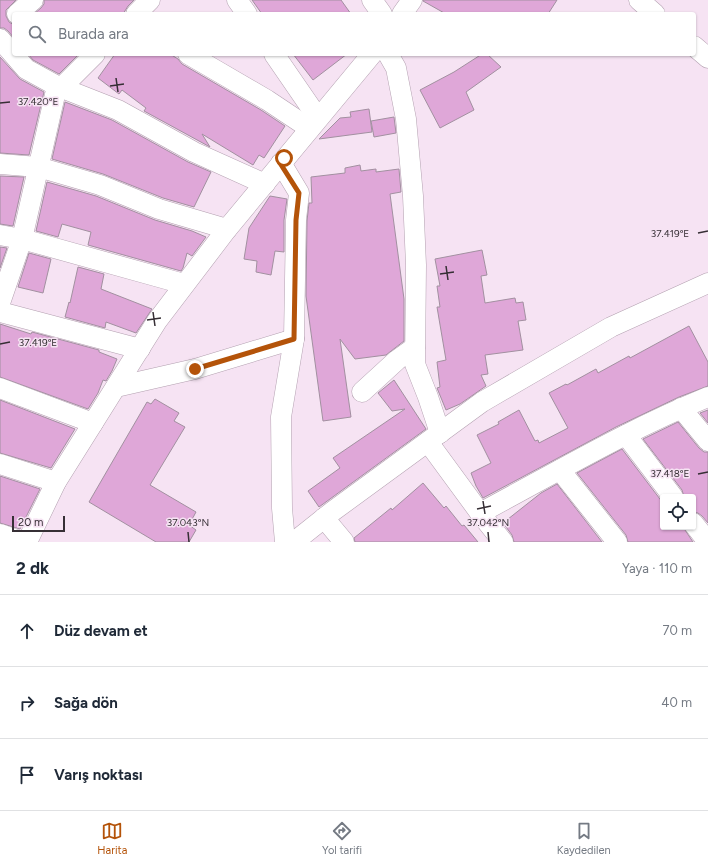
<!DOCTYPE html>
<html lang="tr">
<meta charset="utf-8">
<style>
:root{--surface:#fff;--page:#f2f2f3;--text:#1f2937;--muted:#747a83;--line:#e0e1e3;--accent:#b45309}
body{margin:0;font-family:Figtree,sans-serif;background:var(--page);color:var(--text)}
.controls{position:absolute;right:12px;bottom:12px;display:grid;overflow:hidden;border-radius:4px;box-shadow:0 1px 3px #0004}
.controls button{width:36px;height:36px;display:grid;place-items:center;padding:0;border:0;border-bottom:1px solid var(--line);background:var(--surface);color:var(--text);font:20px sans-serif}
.scale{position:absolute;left:12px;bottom:10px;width:53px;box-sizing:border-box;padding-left:4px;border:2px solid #362f35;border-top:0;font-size:11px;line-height:14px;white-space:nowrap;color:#362f35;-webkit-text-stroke:3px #f6e3f3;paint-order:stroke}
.stop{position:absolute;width:12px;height:12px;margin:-9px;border:3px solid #b45309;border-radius:50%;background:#fff}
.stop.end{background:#b45309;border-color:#fff;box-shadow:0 1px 4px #0008}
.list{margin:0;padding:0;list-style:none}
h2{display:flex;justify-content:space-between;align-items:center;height:52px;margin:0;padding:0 16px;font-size:17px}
h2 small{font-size:13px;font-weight:400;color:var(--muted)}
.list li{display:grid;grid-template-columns:26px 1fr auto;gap:12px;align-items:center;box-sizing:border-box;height:72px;padding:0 16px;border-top:1px solid var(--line)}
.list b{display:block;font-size:15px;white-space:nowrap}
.list em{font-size:13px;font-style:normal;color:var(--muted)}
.icon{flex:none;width:22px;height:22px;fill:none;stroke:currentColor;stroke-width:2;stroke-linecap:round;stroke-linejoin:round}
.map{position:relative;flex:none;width:708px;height:542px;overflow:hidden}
.search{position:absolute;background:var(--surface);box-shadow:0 1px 3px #0004;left:12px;right:12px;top:12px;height:44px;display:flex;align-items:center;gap:10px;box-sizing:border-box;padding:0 14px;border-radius:4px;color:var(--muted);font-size:15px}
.sheet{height:268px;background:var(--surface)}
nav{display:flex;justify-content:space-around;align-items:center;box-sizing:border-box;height:56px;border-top:1px solid var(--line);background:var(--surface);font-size:11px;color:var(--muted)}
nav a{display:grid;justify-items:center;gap:2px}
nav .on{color:var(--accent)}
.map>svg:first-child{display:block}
.building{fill:#dfa7d8;stroke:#a290a0}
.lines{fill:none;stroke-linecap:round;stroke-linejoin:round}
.minor-casing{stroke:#b3a0b0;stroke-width:21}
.minor{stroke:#fff;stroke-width:20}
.route{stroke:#b45309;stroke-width:5}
.ticks{fill:none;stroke:#362f35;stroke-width:1.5}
.ticks-label{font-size:10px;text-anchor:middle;fill:#362f35;stroke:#f6e3f3;stroke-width:3;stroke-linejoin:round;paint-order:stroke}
</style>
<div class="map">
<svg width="708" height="542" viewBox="0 0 708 542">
<rect width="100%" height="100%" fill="#f6e3f3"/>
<!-- building -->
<g class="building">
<polygon points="0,0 16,0 6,10 6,16 9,22 14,25 14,38 8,31 4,28 0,28"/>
<polygon points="44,0 134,0 128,6 123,14 34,14 41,8 44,4"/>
<polygon points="252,0 341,0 351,14 262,14"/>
<polygon points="423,0 557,0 548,14 446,14 423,1"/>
<polygon points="28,54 79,54 59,74 33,60"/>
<polygon points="115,54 170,54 178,59 182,64 261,110 285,126 264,158 259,155 253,165 202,134 210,147 144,111 146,108 122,90 119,94 98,78"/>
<polygon points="293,54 347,54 313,80"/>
<polygon points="482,54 487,54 501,67 466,92 474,110 440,128 420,90 454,72"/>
<polygon points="0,57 20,79 44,92 29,155 0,153"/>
<polygon points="65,102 112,120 188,162 211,172 194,207 163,198 103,174 52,159"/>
<polygon points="369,109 372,132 319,139 340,118 351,117 350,112"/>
<polygon points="394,117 396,133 374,137 371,121"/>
<polygon points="360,165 361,171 376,169 376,172 399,169 401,192 390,194 404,299 404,341 386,355 355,359 340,339 351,417 323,421 306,296 307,221 309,203 312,203 311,177 345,173 345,168"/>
<polygon points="0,176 24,177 13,226 0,224"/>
<polygon points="47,182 96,196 155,220 192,231 206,237 192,256 187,253 183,268 181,271 88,245 91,232 62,224 58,237 36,231"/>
<polygon points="270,196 287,199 284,220 284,252 275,251 271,275 256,272 257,261 244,259 249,228"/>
<polygon points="0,247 7,248 0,268"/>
<polygon points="482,250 487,275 481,276 485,303 515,298 516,303 523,302 526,320 518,321 523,350 485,355 488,374 481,375 486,386 460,404 446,410 437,388 440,387 437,362 446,360 437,307 440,307 437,286 440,286 435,259"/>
<polygon points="29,253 51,259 43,293 18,287"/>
<polygon points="78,267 104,274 101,289 152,309 136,333 106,322 105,328 65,317 69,302 70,303"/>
<polygon points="0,324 31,334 32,332 99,350 99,352 117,359 112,371 106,381 103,380 98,393 88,409 0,377"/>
<polygon points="689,326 708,362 708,386 679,397 616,427 483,498 476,486 471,473 491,463 477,435 499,424 498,422 519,410 535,441 538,440 539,443 568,428 549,393 566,384 567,385 596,369 598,373 629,356 630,358"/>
<polygon points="394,380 426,429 319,507 308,491 340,468 333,458 405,409 392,411 378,393"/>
<polygon points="155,399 179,413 174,421 185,427 150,485 196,512 189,525 196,530 189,542 156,542 89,502 147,402 151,404"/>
<polygon points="0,400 75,429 51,468 0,453"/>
<polygon points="708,410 708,423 700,413"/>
<polygon points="678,422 699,448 704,452 708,452 708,523 702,516 698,513 693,512 693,497 684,497 682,490 643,439"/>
<polygon points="622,449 663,503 663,527 683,527 693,542 628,542 626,535 577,473"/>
<polygon points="0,476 40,489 20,529 0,523"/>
<polygon points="423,483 444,508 446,506 462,526 464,525 478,542 355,542 354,538 391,508 392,510"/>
<polygon points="557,484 602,542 514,542 512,535 503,523 541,493"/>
</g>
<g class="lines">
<!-- minor casing -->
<g class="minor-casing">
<g id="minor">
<polyline points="237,0 247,14"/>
<polyline points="372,0 382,14"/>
<polyline points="639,0 655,14"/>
<polyline points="17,14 33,0"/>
<polyline points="136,14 150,0"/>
<polyline points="402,14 412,0"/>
<polyline points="0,39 26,69 57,86 118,110 194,152 265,184"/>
<polyline points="694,46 708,58"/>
<polyline points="188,54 267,100 309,128"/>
<polyline points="274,54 318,118"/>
<polyline points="388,54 396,68 406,119 413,196 416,265 415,364 428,397 440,433"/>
<polyline points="61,88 95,54"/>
<polyline points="281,163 299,193 296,220 294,339 281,417 282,508 285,542"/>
<polyline points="0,164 38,167 100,185 159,209 227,229"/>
<polyline points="0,235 22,239 184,284"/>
<polyline points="0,303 22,239 57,86"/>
<polyline points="0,312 140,349"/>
<polyline points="116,387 195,369 294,339"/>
<polyline points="0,388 93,423"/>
<polyline points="362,392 397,360 415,347"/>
<polyline points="681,408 708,441"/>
<polyline points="626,435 673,497"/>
<polyline points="428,442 480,513 503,542"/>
<polyline points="0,464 56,482"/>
<polyline points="560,470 617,542"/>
<path d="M 480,513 C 555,473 629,429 708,397"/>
<polyline points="324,518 344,542"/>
<polyline points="693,523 708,542"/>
<polyline points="0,534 22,542"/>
<polyline points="27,542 56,482 157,321 227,229 372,54"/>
<polyline points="294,542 333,511 482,402 611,327 708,283"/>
</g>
</g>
<!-- minor -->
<use href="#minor" class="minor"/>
</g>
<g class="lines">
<!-- route -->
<polyline class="route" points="195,369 294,339 296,220 299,193 280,163 284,158"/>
</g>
<!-- ticks -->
<path class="ticks" d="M 116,78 L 118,92M 110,86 L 124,84M 0,103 L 10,102M 698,233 L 708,231M 446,266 L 448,280M 440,274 L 454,272M 153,312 L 155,326M 147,320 L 161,318M 0,344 L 10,342M 698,474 L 708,472M 483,501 L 485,514M 477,509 L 491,506M 188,532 L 189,542M 488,532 L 489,542"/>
<g class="ticks-label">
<text x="38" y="105">37.420°E</text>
<text x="670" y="237">37.419°E</text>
<text x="38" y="346">37.419°E</text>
<text x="670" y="477">37.418°E</text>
<text x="188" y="526">37.043°N</text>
<text x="488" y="526">37.042°N</text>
</g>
</svg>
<div class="controls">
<button><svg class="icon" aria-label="locate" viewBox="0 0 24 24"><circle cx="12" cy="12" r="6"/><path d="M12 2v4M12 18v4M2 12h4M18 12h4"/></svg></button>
</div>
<div class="scale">20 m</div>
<div class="stop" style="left:284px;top:158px"></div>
<div class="stop end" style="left:195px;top:369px"></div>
<div class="search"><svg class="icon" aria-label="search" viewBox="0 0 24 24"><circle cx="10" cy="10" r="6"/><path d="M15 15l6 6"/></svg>Burada ara</div>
</div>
<section class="sheet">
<h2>2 dk<small>Yaya · 110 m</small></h2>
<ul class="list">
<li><svg class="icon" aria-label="ahead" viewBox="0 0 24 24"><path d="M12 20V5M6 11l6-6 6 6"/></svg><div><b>Düz devam et</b></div><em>70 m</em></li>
<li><svg class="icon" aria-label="right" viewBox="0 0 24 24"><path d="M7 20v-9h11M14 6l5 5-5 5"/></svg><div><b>Sağa dön</b></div><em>40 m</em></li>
<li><svg class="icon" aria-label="arrive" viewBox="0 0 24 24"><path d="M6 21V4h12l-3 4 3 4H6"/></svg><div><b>Varış noktası</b></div></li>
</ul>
</section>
<nav>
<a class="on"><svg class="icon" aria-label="map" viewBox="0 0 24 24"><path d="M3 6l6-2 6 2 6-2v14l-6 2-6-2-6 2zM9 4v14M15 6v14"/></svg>Harita</a>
<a><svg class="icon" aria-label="directions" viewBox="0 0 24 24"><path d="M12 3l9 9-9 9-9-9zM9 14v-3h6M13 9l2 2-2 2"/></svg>Yol tarifi</a>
<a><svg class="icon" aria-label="saved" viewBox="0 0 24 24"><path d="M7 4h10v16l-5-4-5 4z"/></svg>Kaydedilen</a>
</nav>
